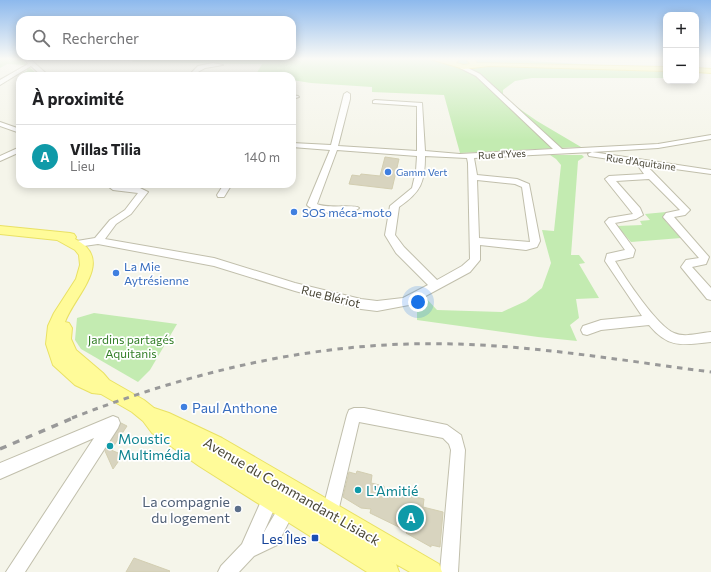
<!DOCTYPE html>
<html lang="fr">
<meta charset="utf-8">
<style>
:root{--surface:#fff;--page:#f2f2f2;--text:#202124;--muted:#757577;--line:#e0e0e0;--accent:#db2777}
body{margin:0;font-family:Commissioner,sans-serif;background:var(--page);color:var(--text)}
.controls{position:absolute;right:12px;top:12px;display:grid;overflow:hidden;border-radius:8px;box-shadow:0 2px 10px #0003}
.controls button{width:36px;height:36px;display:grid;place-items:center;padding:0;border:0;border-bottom:1px solid var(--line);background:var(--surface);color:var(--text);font:20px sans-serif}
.you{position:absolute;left:418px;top:302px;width:14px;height:14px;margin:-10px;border:3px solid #fff;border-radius:50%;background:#1a73e8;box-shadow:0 0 0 6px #1a73e833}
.badge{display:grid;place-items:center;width:26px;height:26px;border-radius:50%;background:var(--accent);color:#fff;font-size:13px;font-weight:700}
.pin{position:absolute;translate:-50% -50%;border:2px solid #fff;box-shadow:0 1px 4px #0006}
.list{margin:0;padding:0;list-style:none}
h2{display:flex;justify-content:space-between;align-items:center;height:52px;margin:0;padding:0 16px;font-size:17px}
h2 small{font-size:13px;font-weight:400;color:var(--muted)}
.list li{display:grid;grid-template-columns:26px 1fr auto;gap:12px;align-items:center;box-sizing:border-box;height:64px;padding:0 16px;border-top:1px solid var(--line)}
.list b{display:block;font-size:15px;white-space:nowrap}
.list p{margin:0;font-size:13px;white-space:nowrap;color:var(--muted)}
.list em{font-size:13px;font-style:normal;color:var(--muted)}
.icon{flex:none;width:22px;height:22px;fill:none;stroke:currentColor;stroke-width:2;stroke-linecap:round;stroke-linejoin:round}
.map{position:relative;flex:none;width:711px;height:572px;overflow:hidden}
.search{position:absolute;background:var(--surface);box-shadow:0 2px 10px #0003;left:16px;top:16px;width:280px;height:44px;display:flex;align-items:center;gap:10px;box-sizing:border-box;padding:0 14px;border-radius:12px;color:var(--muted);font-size:15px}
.panel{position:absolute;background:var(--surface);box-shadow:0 2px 10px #0003;left:16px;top:72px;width:280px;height:116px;border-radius:12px}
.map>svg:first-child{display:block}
.green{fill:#c3ebb1}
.building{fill:#d8d4bf;stroke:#d3ceb1}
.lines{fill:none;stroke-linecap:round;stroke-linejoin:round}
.minor-casing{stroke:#c1bfac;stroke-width:2}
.major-casing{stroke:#e9e164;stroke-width:2}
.minor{fill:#fff;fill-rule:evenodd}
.major{fill:#fffb99;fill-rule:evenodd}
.rail-far1{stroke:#999;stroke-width:3;stroke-dasharray:5.5 5.5;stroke-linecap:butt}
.rail{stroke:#999;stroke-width:3.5;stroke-dasharray:7 7;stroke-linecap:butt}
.shop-dot{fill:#3f7fe0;stroke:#fff;stroke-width:1.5}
.culture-dot{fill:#0f9aa8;stroke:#fff;stroke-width:1.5}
.service-dot{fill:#5c6f8a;stroke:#fff;stroke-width:1.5}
.transit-dot{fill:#1a4fb4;stroke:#fff;stroke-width:1.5}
.labels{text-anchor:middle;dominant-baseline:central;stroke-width:3.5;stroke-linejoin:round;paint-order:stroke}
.far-street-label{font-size:10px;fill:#4a4737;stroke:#fff}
.far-shop-label{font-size:10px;fill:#366cbe;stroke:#fff;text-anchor:start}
.shop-label{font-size:12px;fill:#366cbe;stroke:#fff;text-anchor:start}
.street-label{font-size:12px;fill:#4a4737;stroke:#fff}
.park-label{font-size:12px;fill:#337f27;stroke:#fff}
.near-shop-label{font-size:14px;fill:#366cbe;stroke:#fff;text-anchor:start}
.near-culture-label{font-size:14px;fill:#0d838f;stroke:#fff;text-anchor:start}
.near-street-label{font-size:14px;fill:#4a4737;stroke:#fff}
.near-service-label{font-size:14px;fill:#4e5e75;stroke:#fff;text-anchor:end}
.near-transit-label{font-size:14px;fill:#164399;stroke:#fff;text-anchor:end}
</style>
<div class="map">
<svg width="711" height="572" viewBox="0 0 711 572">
<rect width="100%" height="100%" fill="#f5f5ea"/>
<!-- green -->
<g class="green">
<polygon points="0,59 21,59 39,76 23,73 28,70 25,70 27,69 25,65 7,64 0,68"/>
<polygon points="134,59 530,59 531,61 666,69 666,78 532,78 515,81 503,90 503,95 507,100 537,121 581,147 460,153 444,95 372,92 372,87 311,83 292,80 292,76 255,76 262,64 132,62"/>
<polygon points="550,155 582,155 584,157 578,161 571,255 579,255 585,263 579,264 599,298 576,299 579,318 570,325 577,341 538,337 417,320 417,307 425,297 437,310 502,312 526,301 542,288 551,263 542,230 554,231 561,165 556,159"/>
<polygon points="666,212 664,216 666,222 681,238 631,242 617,226 642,225 640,221 650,220 645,214"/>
<polygon points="94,313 177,324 150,370 138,382 81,349 75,340 77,318"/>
</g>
<!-- building -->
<g class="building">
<polygon points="385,157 399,159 392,189 349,184 352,175 360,176 361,174 380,176"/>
<polygon points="121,423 127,426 111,450 123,455 113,469 105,451"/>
<polygon points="357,471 372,475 371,483 384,486 384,489 411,498 411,496 424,499 423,507 443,512 440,547 431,545 431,547 406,533 407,531 370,513 371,509 361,508 343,497 349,472 356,474"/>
<polygon points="134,558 170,571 169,572 126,572"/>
</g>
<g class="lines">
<!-- minor casing -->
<g class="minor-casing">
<g id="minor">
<polygon points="25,59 30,59 49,76 42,76 31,66 0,85 0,80 28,64"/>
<polygon points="213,63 223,65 205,68 198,72 204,76 197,76 192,72 198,66"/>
<path d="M 462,65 L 480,74 L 562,149 L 658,144 L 711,135 L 711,139 L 658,148 L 592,152 L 711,170 L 711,174 L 646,165 L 690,210 L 685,215 L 674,217 L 709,257 L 706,264 L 692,267 L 711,288 L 711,300 L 707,299 L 681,267 L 686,260 L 699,258 L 663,217 L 666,213 L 680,210 L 649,179 L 616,181 L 640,208 L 643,215 L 636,219 L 615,223 L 635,250 L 633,257 L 615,261 C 625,278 657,326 674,333 C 684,338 700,333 711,332 L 711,342 C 683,345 669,349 649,325 L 601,330 L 587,335 L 583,334 L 581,330 L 583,326 L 601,320 L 642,316 L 605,261 L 607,254 L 625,250 L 605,222 L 609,218 L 633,214 L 605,179 L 609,176 L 644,174 L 636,163 L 589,156 L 588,154 L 592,152 L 474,158 L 477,175 L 517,179 L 529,184 L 540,241 L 537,247 L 526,250 L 480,245 L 480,260 L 470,272 L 409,305 L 377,311 L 361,309 L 295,291 L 214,266 L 98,244 L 77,247 L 72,244 L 77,241 L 95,238 L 110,220 L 125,210 L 138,193 L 113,190 L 109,187 L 111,184 L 120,184 L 119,185 L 138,187 L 148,192 L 131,214 L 116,224 L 105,239 L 214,258 L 295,283 L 361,299 L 377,301 L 403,298 L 428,285 L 396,253 L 385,235 L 390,206 L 412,188 L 416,171 L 417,156 L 337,150 L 317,204 C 328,209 355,204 359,208 C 350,217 315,214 307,205 L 330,150 L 292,147 L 292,143 L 331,145 L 344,94 L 347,92 L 350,94 L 350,99 L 338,146 L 417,151 L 417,106 L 373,103 L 373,101 L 375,100 L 422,103 L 425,151 L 460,154 L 553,149 L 476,76 L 460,68 L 460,66 ZM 425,156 L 467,158 L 468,163 L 470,259 L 462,266 L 437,280 L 404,247 L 395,235 L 399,207 C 421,192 425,182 425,156 ZM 477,180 L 515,184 L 522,187 L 530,242 L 479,238 Z"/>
<polygon points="101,73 103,76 96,76"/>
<polygon points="292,95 298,96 299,97 292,99"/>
<polygon points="0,122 20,129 20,133 0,126"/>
<polygon points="20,147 20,152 0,161 0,156"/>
<polygon points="224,184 232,184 224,197 218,197 217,195"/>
<polygon points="354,408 364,408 447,425 461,435 465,450 458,572 440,572 451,450 449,444 443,438 359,422 338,512 336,518 330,520 324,518 322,512 347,415 349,410"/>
<polygon points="113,416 118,418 120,423 118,428 25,572 6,572 94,438 0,479 0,463"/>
<polygon points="272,488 278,490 280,496 263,534 283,500 289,498 295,500 297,506 277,545 254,556 239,572 218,572 221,566 242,544 266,490"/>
</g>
</g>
<!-- major casing -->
<g class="major-casing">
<g id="major">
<polygon points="430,59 459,59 456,63 464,65 470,64 466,59 474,59 477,63 666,67 666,71 489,66 464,69"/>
<polygon points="696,68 711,69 711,73 696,72"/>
<path d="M 0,226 L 70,233 L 74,234 L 76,237 L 75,239 C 116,260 75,295 65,322 L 69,323 L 72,328 L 71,339 L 76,350 L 103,373 L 109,380 L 144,400 L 154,408 L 169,413 L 222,438 L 439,564 L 442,572 L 410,572 L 387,559 L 396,564 L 399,572 L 367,572 L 199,466 L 152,433 L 143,421 L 132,412 L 101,394 L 92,393 L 75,385 L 53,365 L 46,344 L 48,326 L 54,313 L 76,279 L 80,265 L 79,255 L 75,250 L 57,240 L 0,234 Z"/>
</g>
</g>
<!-- minor -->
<use href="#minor" class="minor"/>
<!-- major -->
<use href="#major" class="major"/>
<!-- rail-far1 -->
<path class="rail-far1" d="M 72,418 C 180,376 293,347 409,344 C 510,341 611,359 711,372"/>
<!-- rail -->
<polyline class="rail" points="0,449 75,417"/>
</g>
<!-- sky -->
<linearGradient id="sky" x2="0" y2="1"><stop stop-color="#8db9ed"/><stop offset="0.42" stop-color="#fafaf6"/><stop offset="1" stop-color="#fafaf6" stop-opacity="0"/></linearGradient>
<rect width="711" height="140" fill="url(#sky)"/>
<!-- markers -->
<g class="shop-dot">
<circle cx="388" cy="172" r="4"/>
<circle cx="294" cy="212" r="4"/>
<circle cx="116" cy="273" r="4"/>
<circle cx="184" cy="407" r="4"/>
</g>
<g class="culture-dot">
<circle cx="110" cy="446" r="4"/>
<circle cx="358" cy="490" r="4"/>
</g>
<circle class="service-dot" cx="238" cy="509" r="4"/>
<rect class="transit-dot" x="311" y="534" width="8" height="8" rx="2"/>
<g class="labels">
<!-- far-street labels -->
<g class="far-street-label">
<text transform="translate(502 154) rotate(-3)">Rue d'Yves</text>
<text transform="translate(641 162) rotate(8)">Rue d'Aquitaine</text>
</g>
<!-- far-shop labels -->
<g class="far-shop-label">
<text x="396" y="172">Gamm Vert</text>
</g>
<!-- shop labels -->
<g class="shop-label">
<text x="302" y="212">SOS méca-moto</text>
<text x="124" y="266">La Mie<tspan x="124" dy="14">Aytrésienne</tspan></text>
</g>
<!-- street labels -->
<g class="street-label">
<text transform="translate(331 296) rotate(14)">Rue Blériot</text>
</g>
<!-- park labels -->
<g class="park-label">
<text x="131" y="339">Jardins partagés<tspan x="131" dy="14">Aquitanis</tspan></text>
</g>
<!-- near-shop labels -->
<g class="near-shop-label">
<text x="192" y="407">Paul Anthone</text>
</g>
<!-- near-culture labels -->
<g class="near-culture-label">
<text x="118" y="438">Moustic<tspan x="118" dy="16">Multimédia</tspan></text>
<text x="366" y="490">L'Amitié</text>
</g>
<!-- near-street labels -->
<g class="near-street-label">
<text transform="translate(292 491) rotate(30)">Avenue du Commandant Lisiack</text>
</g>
<!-- near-service labels -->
<g class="near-service-label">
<text x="230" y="501">La compagnie<tspan x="230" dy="16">du logement</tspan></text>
</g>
<!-- near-transit labels -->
<g class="near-transit-label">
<text x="307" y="538">Les Îles</text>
</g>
</g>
</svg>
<div class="controls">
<button>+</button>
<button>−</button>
</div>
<div class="you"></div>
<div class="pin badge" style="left:411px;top:518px;background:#0f9aa8">A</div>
<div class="search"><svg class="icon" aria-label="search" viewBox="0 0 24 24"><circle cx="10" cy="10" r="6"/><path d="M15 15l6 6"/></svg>Rechercher</div>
<section class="panel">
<h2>À proximité<small></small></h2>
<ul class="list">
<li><span class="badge" style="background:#0f9aa8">A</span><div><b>Villas Tilia</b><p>Lieu</p></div><em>140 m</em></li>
</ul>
</section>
</div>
